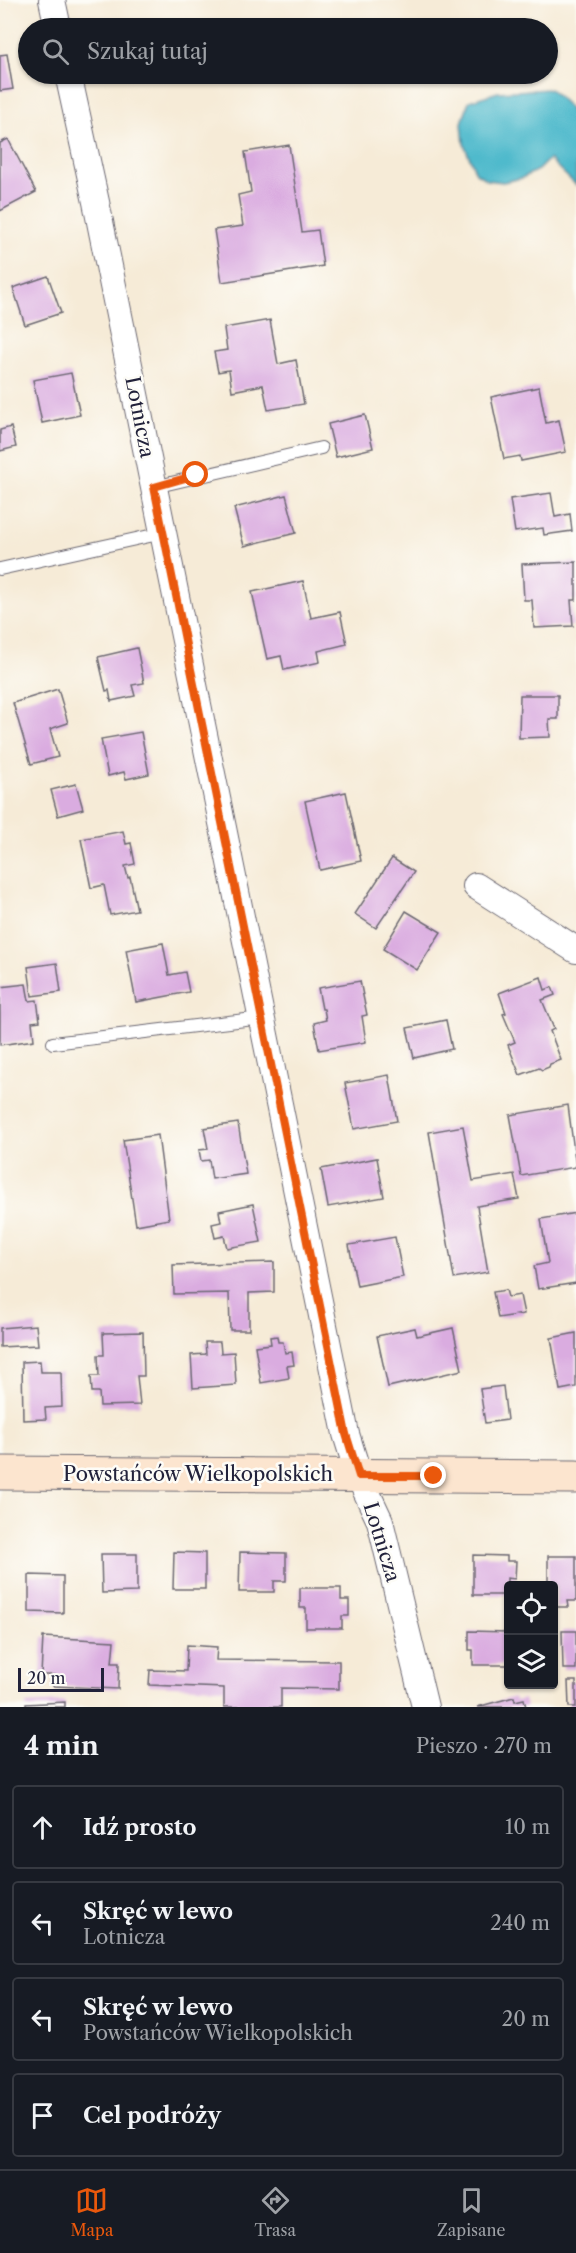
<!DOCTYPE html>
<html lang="pl">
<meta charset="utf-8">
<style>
:root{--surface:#171b24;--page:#20242c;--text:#f1f3f6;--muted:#9ea1a6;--line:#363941;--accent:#ea580c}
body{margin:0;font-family:"Libre Caslon Text",serif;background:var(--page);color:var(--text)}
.controls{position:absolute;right:18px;bottom:18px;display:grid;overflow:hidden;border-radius:6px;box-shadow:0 2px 4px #0004}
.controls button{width:54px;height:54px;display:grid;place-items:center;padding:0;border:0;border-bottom:2px solid var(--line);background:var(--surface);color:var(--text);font:30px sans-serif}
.scale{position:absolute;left:18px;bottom:15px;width:86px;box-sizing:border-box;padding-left:6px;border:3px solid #22223b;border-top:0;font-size:16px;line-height:21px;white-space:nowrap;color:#22223b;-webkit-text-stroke:4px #fdfcf7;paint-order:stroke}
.stop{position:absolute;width:18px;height:18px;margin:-14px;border:4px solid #ea580c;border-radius:50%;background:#fff}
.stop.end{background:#ea580c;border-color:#fff;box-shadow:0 2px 6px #0008}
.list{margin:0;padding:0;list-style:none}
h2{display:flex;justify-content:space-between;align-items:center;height:78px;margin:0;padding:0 24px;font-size:26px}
h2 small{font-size:20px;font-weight:400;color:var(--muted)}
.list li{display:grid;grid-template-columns:39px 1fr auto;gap:18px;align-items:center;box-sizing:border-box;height:84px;margin:0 12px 12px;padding:0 12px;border:2px solid var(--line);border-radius:6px}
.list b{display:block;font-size:22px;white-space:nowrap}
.list p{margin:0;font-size:20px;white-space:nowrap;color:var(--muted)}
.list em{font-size:20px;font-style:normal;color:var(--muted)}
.icon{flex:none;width:33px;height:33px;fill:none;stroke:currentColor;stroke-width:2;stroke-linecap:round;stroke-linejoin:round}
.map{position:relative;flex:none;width:576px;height:1707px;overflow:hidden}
.search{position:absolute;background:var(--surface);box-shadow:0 2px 4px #0004;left:18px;right:18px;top:18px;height:66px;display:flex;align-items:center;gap:15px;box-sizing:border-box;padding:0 21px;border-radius:33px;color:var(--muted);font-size:22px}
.sheet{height:462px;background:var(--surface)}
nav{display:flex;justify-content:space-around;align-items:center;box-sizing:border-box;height:84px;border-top:2px solid var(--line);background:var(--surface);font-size:16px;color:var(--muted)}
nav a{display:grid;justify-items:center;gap:3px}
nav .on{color:var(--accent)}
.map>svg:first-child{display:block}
.water{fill:#50bacc;stroke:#396e84;stroke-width:1.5}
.building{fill:#daace0}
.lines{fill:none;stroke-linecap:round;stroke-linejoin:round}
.lane-casing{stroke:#6c6872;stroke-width:14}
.street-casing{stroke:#6c6872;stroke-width:28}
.secondary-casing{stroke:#6c6872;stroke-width:35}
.lane{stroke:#fff;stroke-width:12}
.street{stroke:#fff;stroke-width:26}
.secondary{stroke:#fce5cf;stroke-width:33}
.route{stroke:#ea580c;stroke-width:8}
.labels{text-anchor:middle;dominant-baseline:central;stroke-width:5;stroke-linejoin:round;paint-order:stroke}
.street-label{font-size:20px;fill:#22223b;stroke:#fdfcf7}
</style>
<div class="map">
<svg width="576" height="1707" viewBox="0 0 576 1707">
<rect width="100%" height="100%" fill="#fdfcf7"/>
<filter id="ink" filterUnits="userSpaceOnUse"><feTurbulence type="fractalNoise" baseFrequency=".0167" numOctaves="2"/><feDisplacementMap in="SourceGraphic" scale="12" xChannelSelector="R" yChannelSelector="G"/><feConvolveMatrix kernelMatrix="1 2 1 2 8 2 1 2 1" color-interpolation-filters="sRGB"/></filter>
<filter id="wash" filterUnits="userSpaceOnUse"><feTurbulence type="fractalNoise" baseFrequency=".008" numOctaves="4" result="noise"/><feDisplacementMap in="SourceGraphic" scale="24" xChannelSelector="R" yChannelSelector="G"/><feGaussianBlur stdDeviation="1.35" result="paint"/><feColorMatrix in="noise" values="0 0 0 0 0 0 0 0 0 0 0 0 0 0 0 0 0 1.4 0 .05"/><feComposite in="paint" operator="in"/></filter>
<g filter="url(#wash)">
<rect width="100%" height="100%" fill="#f6ebd7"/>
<!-- water -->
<path class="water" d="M 550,89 C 569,106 576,109 573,136 L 576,138 L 576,185 L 549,159 L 538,170 L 522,178 L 503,182 L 487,180 L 476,173 L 464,144 L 462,123 L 469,101 L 498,92 Z"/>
<g id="blocks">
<!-- building -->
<g class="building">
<polygon points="7,54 13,89 0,91 0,55"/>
<polygon points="8,139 36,192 0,211 0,143"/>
<polygon points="289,145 302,232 318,230 323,266 222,282 214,230 243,226 238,195 251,192 245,152"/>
<polygon points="48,276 61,313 25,325 13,288"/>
<polygon points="270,320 278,364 296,360 304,404 268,410 263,385 232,391 229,370 218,372 214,352 227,350 224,328"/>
<polygon points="71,373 80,415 42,423 33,380"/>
<polygon points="539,387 546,423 559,420 566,452 521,461 520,456 504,459 491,397"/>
<polygon points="365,415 373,448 336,457 328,424"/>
<polygon points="11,427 16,447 0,451 0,430"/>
<polygon points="551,493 555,517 570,514 572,531 544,535 543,528 515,532 510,499"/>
<polygon points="286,495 296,533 244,546 234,508"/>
<polygon points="576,562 576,600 571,600 573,626 534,628 532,600 524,600 522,564"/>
<polygon points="303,581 311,618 340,612 347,644 318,651 320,662 284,670 281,656 267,659 252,592"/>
<polygon points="137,648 144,683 132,685 135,696 111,701 109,690 106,691 98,657"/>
<polygon points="58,689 68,723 50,729 58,757 31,764 13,703"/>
<polygon points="520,695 558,695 558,719 549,719 550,737 519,738"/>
<polygon points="141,732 149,774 126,779 124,772 108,776 101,739"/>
<polygon points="76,784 83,809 58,816 51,790"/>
<polygon points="346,792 361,861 320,870 305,801"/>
<polygon points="123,831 126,844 131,843 135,864 125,866 128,878 130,877 137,910 110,915 104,885 91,888 81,839"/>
<polygon points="392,858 414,872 376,928 355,914"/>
<polygon points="406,911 441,932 417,970 383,949"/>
<polygon points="163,943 169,975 185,972 189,992 136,1002 126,950"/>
<polygon points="57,963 61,992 32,996 28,967"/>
<polygon points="541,977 545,990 552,987 555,995 542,1000 554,1029 550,1031 561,1060 550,1064 549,1067 542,1070 539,1068 520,1075 508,1045 515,1042 503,1014 506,1013 499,993"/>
<polygon points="360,981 367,1015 362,1016 366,1042 319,1050 314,1023 326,1020 324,1009 322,1009 318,988"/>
<polygon points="26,984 29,1001 37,1000 40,1021 32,1022 34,1040 0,1045 0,987"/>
<polygon points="446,1020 452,1049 414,1058 407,1028"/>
<polygon points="389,1075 397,1121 354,1129 345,1083"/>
<polygon points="568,1105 576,1167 521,1176 510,1115"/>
<polygon points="238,1123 246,1174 212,1179 209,1160 201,1161 199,1150 208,1149 204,1128"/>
<polygon points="463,1126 473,1181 514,1174 519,1199 477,1206 488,1272 454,1278 429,1132"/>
<polygon points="158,1135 169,1219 136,1225 123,1140"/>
<polygon points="377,1158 384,1197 328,1207 321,1169"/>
<polygon points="253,1204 261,1242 227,1248 224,1236 215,1238 212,1224 221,1222 219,1211"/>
<polygon points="576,1213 576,1283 538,1289 534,1266 548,1263 541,1219"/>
<polygon points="395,1237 403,1277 357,1286 349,1245"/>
<polygon points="274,1262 274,1292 249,1293 249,1330 230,1330 229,1293 174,1294 173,1265"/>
<polygon points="506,1290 508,1297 520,1295 524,1314 498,1318 493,1292"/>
<polygon points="36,1325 38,1345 0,1347 0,1328"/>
<polygon points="415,1328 417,1336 453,1328 462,1370 388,1387 377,1336"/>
<polygon points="143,1332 144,1376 137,1376 140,1405 100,1406 99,1392 92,1392 91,1376 99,1376 98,1355 104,1355 103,1333"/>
<polygon points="576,1333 576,1387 560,1390 551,1338"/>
<polygon points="277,1336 278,1342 283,1342 285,1353 292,1352 294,1365 287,1366 289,1378 261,1383 255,1346 271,1344 270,1337"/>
<polygon points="205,1342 220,1342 221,1353 234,1352 236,1385 193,1388 191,1355 206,1354"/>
<polygon points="40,1361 41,1372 61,1372 62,1407 45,1408 46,1419 23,1420 22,1362"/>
<polygon points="503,1386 507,1420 485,1423 480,1389"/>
<polygon points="174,1552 205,1553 205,1589 173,1589"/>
<polygon points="240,1552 286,1553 286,1581 274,1581 274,1592 239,1592"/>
<polygon points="101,1554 137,1554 137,1592 102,1593"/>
<polygon points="473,1555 507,1556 507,1561 516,1561 515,1579 507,1578 507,1595 473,1595"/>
<polygon points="548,1556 576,1556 576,1601 567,1601 568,1607 556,1607 556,1586 548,1586"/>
<polygon points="29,1575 63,1576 63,1613 29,1612"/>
<polygon points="300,1588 341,1588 341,1600 349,1600 349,1616 342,1616 342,1628 306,1628 306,1608 300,1608"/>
<polygon points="469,1631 508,1632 508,1665 473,1665 473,1650 469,1650"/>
<polygon points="562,1631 576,1631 576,1669 563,1669"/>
<polygon points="43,1637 114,1641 112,1663 119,1663 118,1689 53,1686 54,1675 41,1675"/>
<polygon points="187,1645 217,1647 216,1660 339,1661 339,1689 281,1688 281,1707 224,1707 224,1688 149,1685 150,1670 186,1671"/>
<polygon points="568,1681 576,1681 576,1707 569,1707"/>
<polygon points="514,1697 515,1701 524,1699 526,1707 477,1707"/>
<polygon points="65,1702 65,1707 26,1707 26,1704"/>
</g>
</g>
</g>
<g filter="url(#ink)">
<use href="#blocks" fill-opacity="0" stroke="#6c6872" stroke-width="1.5"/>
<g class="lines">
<!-- lane casing -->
<g class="lane-casing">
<g id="lane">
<polyline points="154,487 321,448"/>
<polyline points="0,569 163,533"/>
<polyline points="53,1043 262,1018"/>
</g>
</g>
<!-- street casing -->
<g class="street-casing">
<g id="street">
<polyline points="52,0 58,28"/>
<polyline points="68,74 96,202 346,1434 359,1476 380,1521 425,1707"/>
<polyline points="476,886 576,950"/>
</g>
</g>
<!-- secondary casing -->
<g class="secondary-casing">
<polyline id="secondary" points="0,1473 576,1477"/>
</g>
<!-- lane -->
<use href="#lane" class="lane"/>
<!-- street -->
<use href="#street" class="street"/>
<!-- secondary -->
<use href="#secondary" class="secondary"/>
</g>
</g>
<g class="lines" filter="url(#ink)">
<!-- route -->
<polyline class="route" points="196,475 154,487 346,1434 359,1476 434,1476"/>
</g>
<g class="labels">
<!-- street labels -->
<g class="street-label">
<text transform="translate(140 417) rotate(79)">Lotnicza</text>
<text x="198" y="1474">Powstańców Wielkopolskich</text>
<text transform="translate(382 1542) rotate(73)">Lotnicza</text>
</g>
</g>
</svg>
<div class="controls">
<button><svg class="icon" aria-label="locate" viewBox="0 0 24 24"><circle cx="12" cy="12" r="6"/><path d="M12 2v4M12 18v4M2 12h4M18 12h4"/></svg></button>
<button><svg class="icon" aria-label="layers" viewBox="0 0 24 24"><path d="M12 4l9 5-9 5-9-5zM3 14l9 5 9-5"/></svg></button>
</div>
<div class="scale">20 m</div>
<div class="stop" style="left:196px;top:475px"></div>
<div class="stop end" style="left:434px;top:1476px"></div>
<div class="search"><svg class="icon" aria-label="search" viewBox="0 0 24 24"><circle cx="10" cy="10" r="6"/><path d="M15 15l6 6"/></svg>Szukaj tutaj</div>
</div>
<section class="sheet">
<h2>4 min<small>Pieszo · 270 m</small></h2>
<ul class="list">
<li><svg class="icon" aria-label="ahead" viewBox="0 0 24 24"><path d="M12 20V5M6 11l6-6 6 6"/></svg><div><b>Idź prosto</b></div><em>10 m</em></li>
<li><svg class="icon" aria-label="left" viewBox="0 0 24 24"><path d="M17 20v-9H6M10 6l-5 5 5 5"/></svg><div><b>Skręć w lewo</b><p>Lotnicza</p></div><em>240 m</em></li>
<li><svg class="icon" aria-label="left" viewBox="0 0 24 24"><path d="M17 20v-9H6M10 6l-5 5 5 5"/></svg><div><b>Skręć w lewo</b><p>Powstańców Wielkopolskich</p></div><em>20 m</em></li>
<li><svg class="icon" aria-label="arrive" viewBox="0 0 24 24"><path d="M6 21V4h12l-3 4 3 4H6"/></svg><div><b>Cel podróży</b></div></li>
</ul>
</section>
<nav>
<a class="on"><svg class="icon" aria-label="map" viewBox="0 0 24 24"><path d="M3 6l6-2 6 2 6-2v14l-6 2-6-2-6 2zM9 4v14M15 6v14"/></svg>Mapa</a>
<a><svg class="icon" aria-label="directions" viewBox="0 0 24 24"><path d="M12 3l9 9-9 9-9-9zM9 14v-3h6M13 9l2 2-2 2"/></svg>Trasa</a>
<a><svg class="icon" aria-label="saved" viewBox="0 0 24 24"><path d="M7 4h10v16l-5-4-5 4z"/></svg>Zapisane</a>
</nav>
